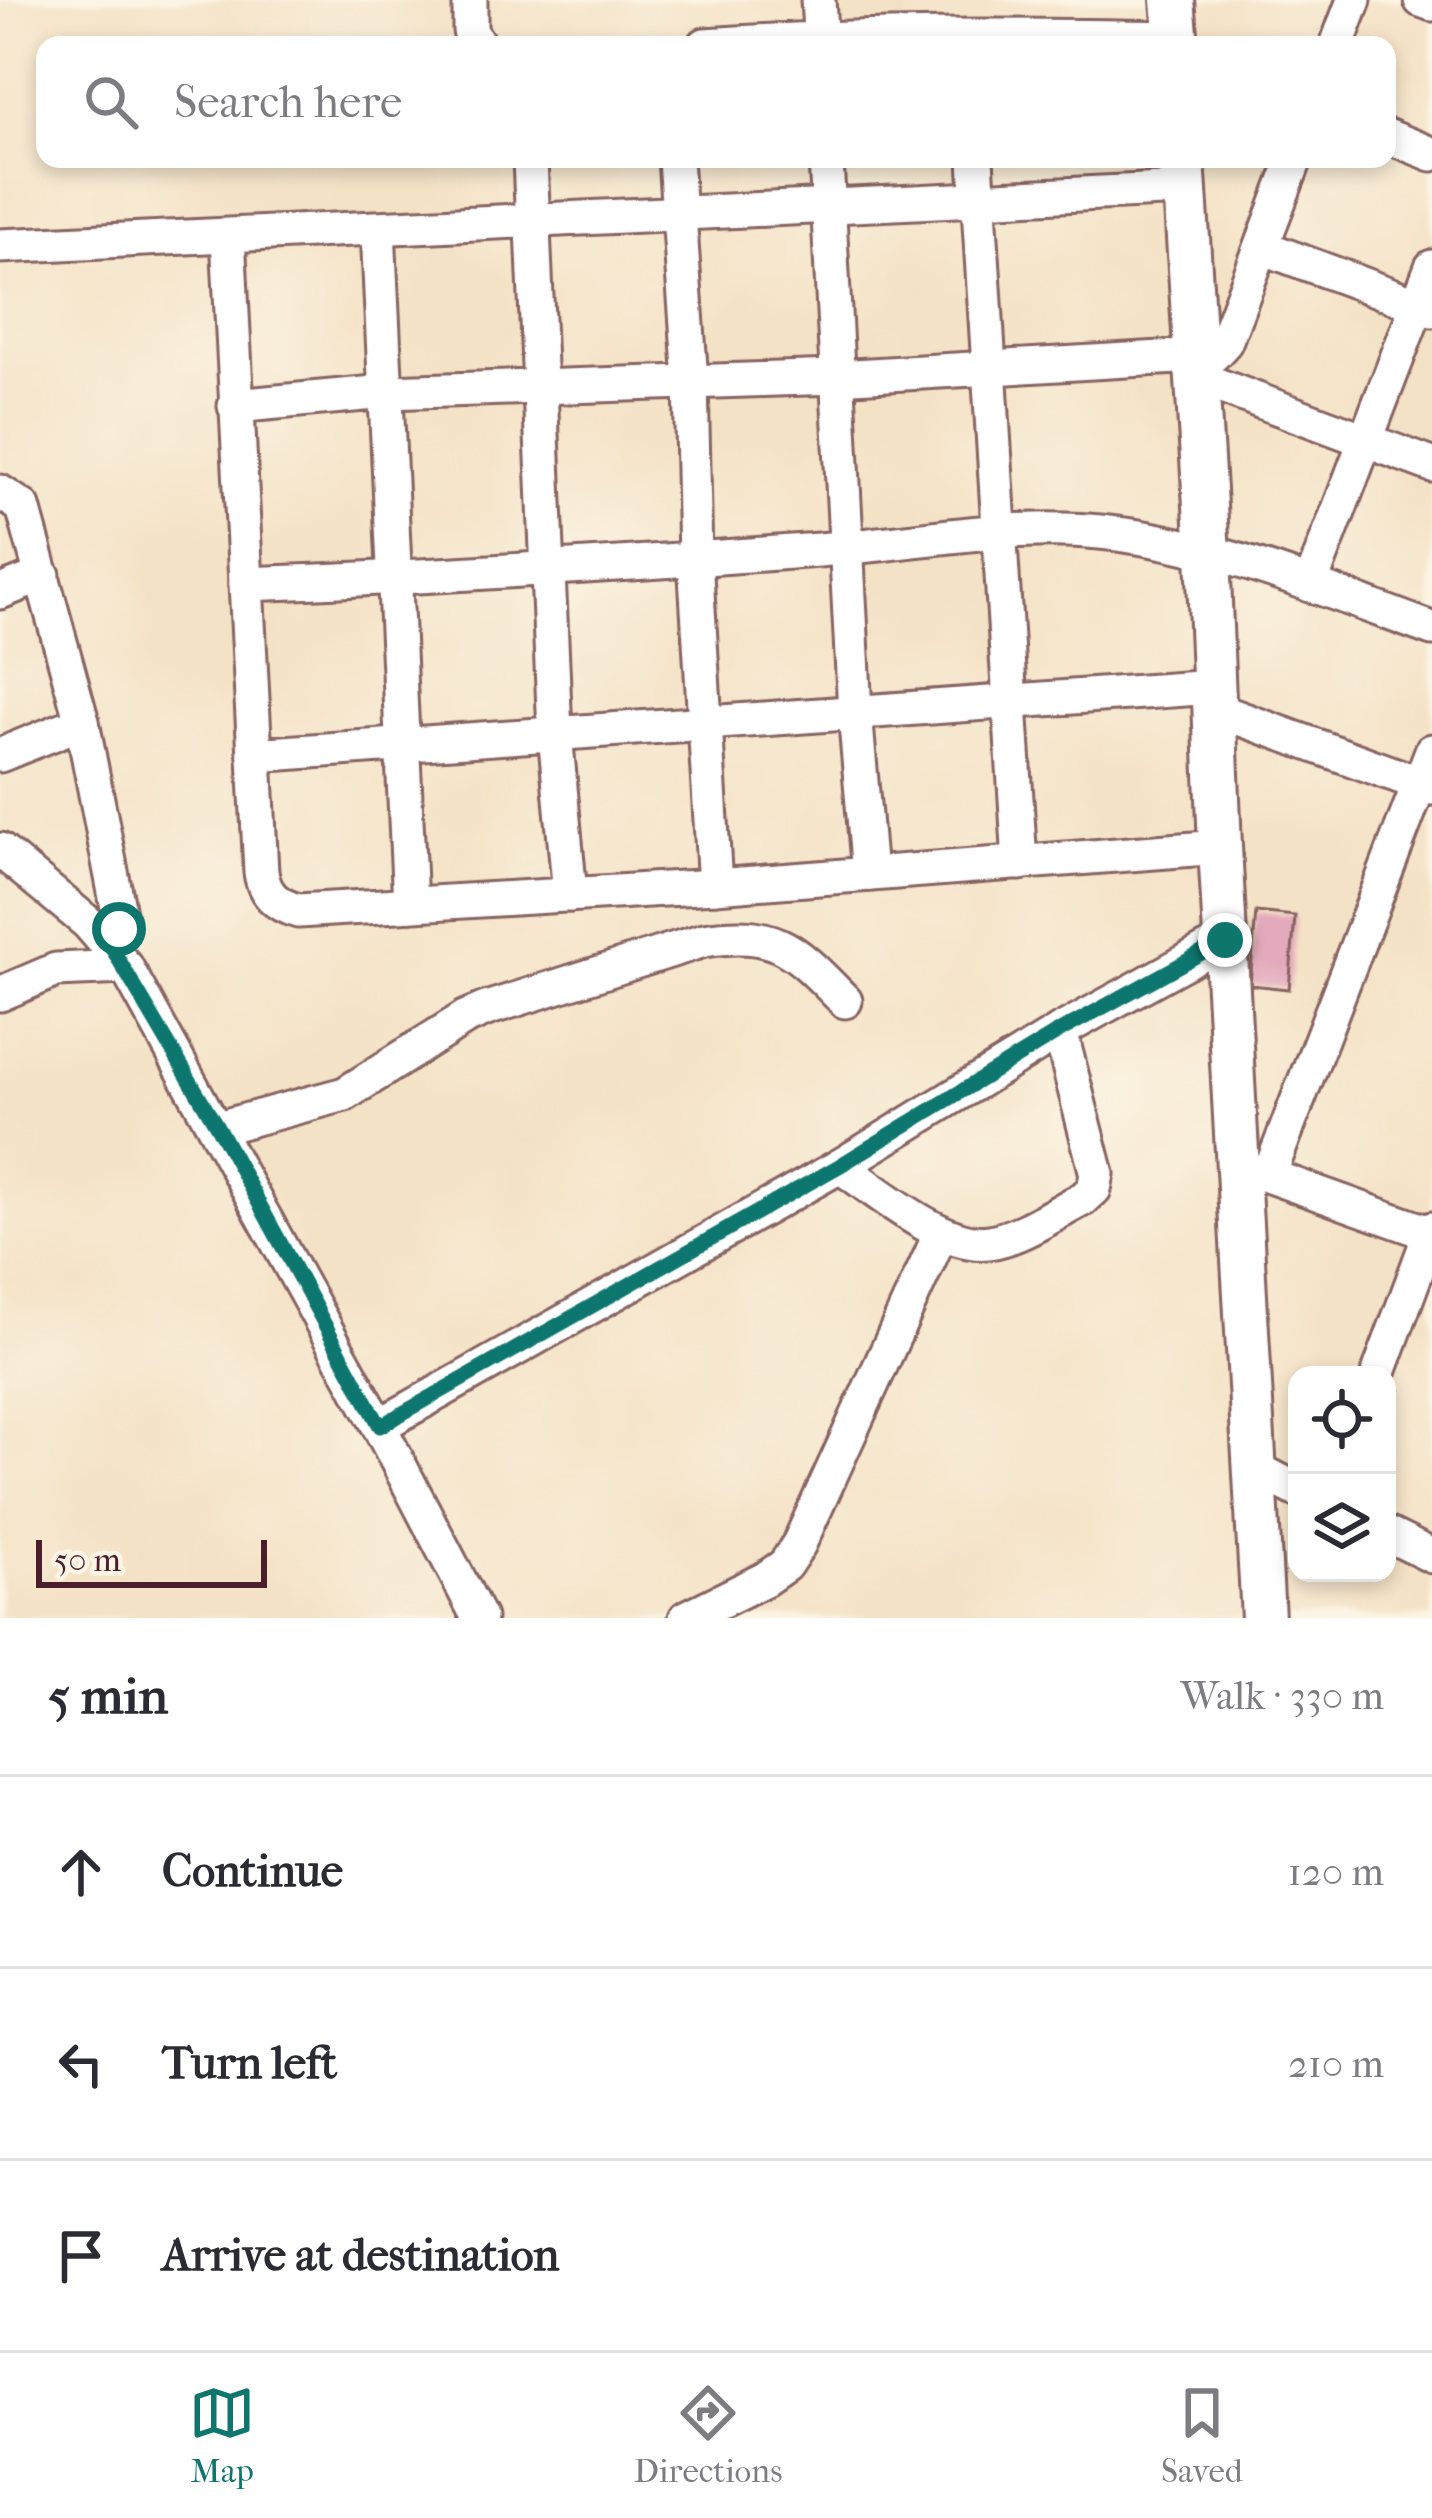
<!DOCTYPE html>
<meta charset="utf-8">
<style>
:root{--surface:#fff;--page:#f7f7f7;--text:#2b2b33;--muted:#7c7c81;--line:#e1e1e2;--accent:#0f766e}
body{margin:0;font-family:"IM FELL French Canon",serif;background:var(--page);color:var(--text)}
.controls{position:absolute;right:36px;bottom:36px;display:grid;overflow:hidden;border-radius:24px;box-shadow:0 6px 18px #0003}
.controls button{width:108px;height:108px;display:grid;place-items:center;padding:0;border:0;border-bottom:3px solid var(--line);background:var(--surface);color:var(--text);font:60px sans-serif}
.scale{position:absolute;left:36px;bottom:30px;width:231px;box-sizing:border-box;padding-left:12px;border:6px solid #4a1f2b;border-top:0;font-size:33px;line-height:42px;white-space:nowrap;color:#4a1f2b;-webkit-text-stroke:9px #fcf5e5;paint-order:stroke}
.stop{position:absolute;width:36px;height:36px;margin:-27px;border:9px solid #0f766e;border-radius:50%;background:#fff}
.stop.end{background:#0f766e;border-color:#fff;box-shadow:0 3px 12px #0008}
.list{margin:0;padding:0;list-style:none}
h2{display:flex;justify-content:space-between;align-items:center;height:156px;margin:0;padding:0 48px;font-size:51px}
h2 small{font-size:39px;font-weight:400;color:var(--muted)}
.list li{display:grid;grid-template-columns:78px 1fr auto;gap:36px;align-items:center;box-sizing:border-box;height:192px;padding:0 48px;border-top:3px solid var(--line)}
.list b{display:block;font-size:45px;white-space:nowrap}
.list em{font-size:39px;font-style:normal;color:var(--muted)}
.icon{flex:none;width:66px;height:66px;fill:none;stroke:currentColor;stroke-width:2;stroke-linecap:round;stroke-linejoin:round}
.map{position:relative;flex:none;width:1432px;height:1618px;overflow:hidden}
.search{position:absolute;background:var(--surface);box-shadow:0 6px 18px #0003;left:36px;right:36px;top:36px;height:132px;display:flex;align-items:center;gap:30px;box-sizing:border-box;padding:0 42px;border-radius:24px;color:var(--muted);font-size:45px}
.sheet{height:732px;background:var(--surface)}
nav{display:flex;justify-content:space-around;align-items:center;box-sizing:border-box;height:168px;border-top:3px solid var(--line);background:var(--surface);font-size:33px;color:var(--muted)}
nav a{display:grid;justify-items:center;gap:6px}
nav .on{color:var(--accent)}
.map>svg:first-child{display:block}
.building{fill:#e3a9bc}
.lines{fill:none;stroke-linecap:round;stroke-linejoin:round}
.minor-casing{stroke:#866361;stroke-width:39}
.major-casing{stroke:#866361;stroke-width:48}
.minor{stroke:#fff;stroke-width:33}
.major{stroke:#fff;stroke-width:42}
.route{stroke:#0f766e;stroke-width:15}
</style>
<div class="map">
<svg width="1432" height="1618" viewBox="0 0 1432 1618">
<rect width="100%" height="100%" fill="#fcf5e5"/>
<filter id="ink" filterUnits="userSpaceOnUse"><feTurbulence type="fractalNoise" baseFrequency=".00833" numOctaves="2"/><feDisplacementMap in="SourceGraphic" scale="24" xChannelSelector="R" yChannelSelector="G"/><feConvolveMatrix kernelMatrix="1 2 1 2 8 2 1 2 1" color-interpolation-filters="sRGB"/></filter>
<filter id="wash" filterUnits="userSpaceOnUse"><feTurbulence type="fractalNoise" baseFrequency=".004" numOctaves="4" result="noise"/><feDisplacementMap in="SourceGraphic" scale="48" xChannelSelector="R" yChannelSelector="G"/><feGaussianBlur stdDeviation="2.7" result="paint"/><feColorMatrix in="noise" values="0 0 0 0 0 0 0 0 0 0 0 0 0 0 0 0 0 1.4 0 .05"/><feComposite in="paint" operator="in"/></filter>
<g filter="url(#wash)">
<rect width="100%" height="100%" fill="#f4e2c6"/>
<g id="blocks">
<!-- building -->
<polygon class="building" points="1256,912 1295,916 1289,989 1250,985"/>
</g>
</g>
<g filter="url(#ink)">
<use href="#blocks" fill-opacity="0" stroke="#866361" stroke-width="3"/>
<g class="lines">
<!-- minor casing -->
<g class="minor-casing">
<g id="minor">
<polyline points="470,0 470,31 479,45"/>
<polyline points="818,0 821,45"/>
<polyline points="1421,0 1432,4"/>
<path d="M 705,45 C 862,34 1018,35 1176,38"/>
<polyline points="1337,45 1354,0"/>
<polyline points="1387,136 1432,154"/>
<polyline points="530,159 555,733 570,895"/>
<polyline points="675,159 691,381 695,559 715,886"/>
<polyline points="826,159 855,712 869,874"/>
<polyline points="976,159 1020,863"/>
<polyline points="378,229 410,904"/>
<path d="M 228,236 L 261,872 C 264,894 276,905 298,911 L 715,886 L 1220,847"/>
<polyline points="0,246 1184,189"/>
<polyline points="1262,247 1432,310"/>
<polyline points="1198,378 1432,465"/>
<polyline points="235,406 386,392 836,377 1213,355 1225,342 1295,159"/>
<polyline points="0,492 23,507 82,722 120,918 113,950"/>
<path d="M 246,584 C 438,577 628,564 819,550 C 913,543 1006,523 1100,532 C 1214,543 1325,590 1432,629"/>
<polyline points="1310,585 1432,267"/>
<polyline points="0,592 43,575"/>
<polyline points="1214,709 1432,788"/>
<polyline points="0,755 82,722"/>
<polyline points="255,755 1213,687"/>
<polyline points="0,850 88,923 126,967 379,1426 479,1618"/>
<polyline points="0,994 56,970 126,967"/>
<path d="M 218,1128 L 345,1094 L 465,1018 L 486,1009 L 704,940 C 779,928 796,952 845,1001"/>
<path d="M 840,1166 C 876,1190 944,1249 989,1242 C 1020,1238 1055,1213 1083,1199 L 1094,1189 L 1097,1174 L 1060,1031"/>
<polyline points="1250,1169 1432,1234"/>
<polyline points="1269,1175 1432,751"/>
<polyline points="1378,1375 1432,1229"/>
<polyline points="379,1426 840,1166 1060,1031 1225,940"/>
<polyline points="1255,1468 1297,1490"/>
<polyline points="1387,1534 1432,1556"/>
<polyline points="686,1618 765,1579 785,1565 799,1544 941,1233"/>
</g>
</g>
<!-- major casing -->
<g class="major-casing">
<g id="major">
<polyline points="1173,0 1177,45"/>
<polyline points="1183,159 1208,553 1220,847 1263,1618"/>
</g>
</g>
<!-- minor -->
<use href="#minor" class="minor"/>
<!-- major -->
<use href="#major" class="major"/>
</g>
</g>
<g class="lines" filter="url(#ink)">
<!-- route -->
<polyline class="route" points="119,929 113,950 218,1128 380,1426 839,1166 1060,1031 1225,940"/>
</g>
</svg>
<div class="controls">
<button><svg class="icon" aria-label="locate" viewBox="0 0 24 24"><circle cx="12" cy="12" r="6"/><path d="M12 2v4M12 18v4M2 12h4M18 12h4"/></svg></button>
<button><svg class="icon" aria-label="layers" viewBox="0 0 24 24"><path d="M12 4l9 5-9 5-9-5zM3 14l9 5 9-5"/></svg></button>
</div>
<div class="scale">50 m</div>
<div class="stop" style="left:119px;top:929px"></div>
<div class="stop end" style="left:1225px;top:940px"></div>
<div class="search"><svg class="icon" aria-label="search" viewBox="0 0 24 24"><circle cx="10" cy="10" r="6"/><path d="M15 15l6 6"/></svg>Search here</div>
</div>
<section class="sheet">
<h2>5 min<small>Walk · 330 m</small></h2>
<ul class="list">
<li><svg class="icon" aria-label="ahead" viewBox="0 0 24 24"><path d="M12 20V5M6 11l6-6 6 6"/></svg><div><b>Continue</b></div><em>120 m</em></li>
<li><svg class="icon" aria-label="left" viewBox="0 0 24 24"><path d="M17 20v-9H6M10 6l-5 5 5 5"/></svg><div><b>Turn left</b></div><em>210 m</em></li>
<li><svg class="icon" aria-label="arrive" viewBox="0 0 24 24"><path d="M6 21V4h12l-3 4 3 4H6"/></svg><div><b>Arrive at destination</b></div></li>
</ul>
</section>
<nav>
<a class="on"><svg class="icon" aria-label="map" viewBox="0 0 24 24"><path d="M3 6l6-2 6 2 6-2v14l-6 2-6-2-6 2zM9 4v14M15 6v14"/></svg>Map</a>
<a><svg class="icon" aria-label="directions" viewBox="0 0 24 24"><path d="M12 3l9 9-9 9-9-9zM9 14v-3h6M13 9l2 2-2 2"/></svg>Directions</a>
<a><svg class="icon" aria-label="saved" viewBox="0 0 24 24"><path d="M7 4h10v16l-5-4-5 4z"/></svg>Saved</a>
</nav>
